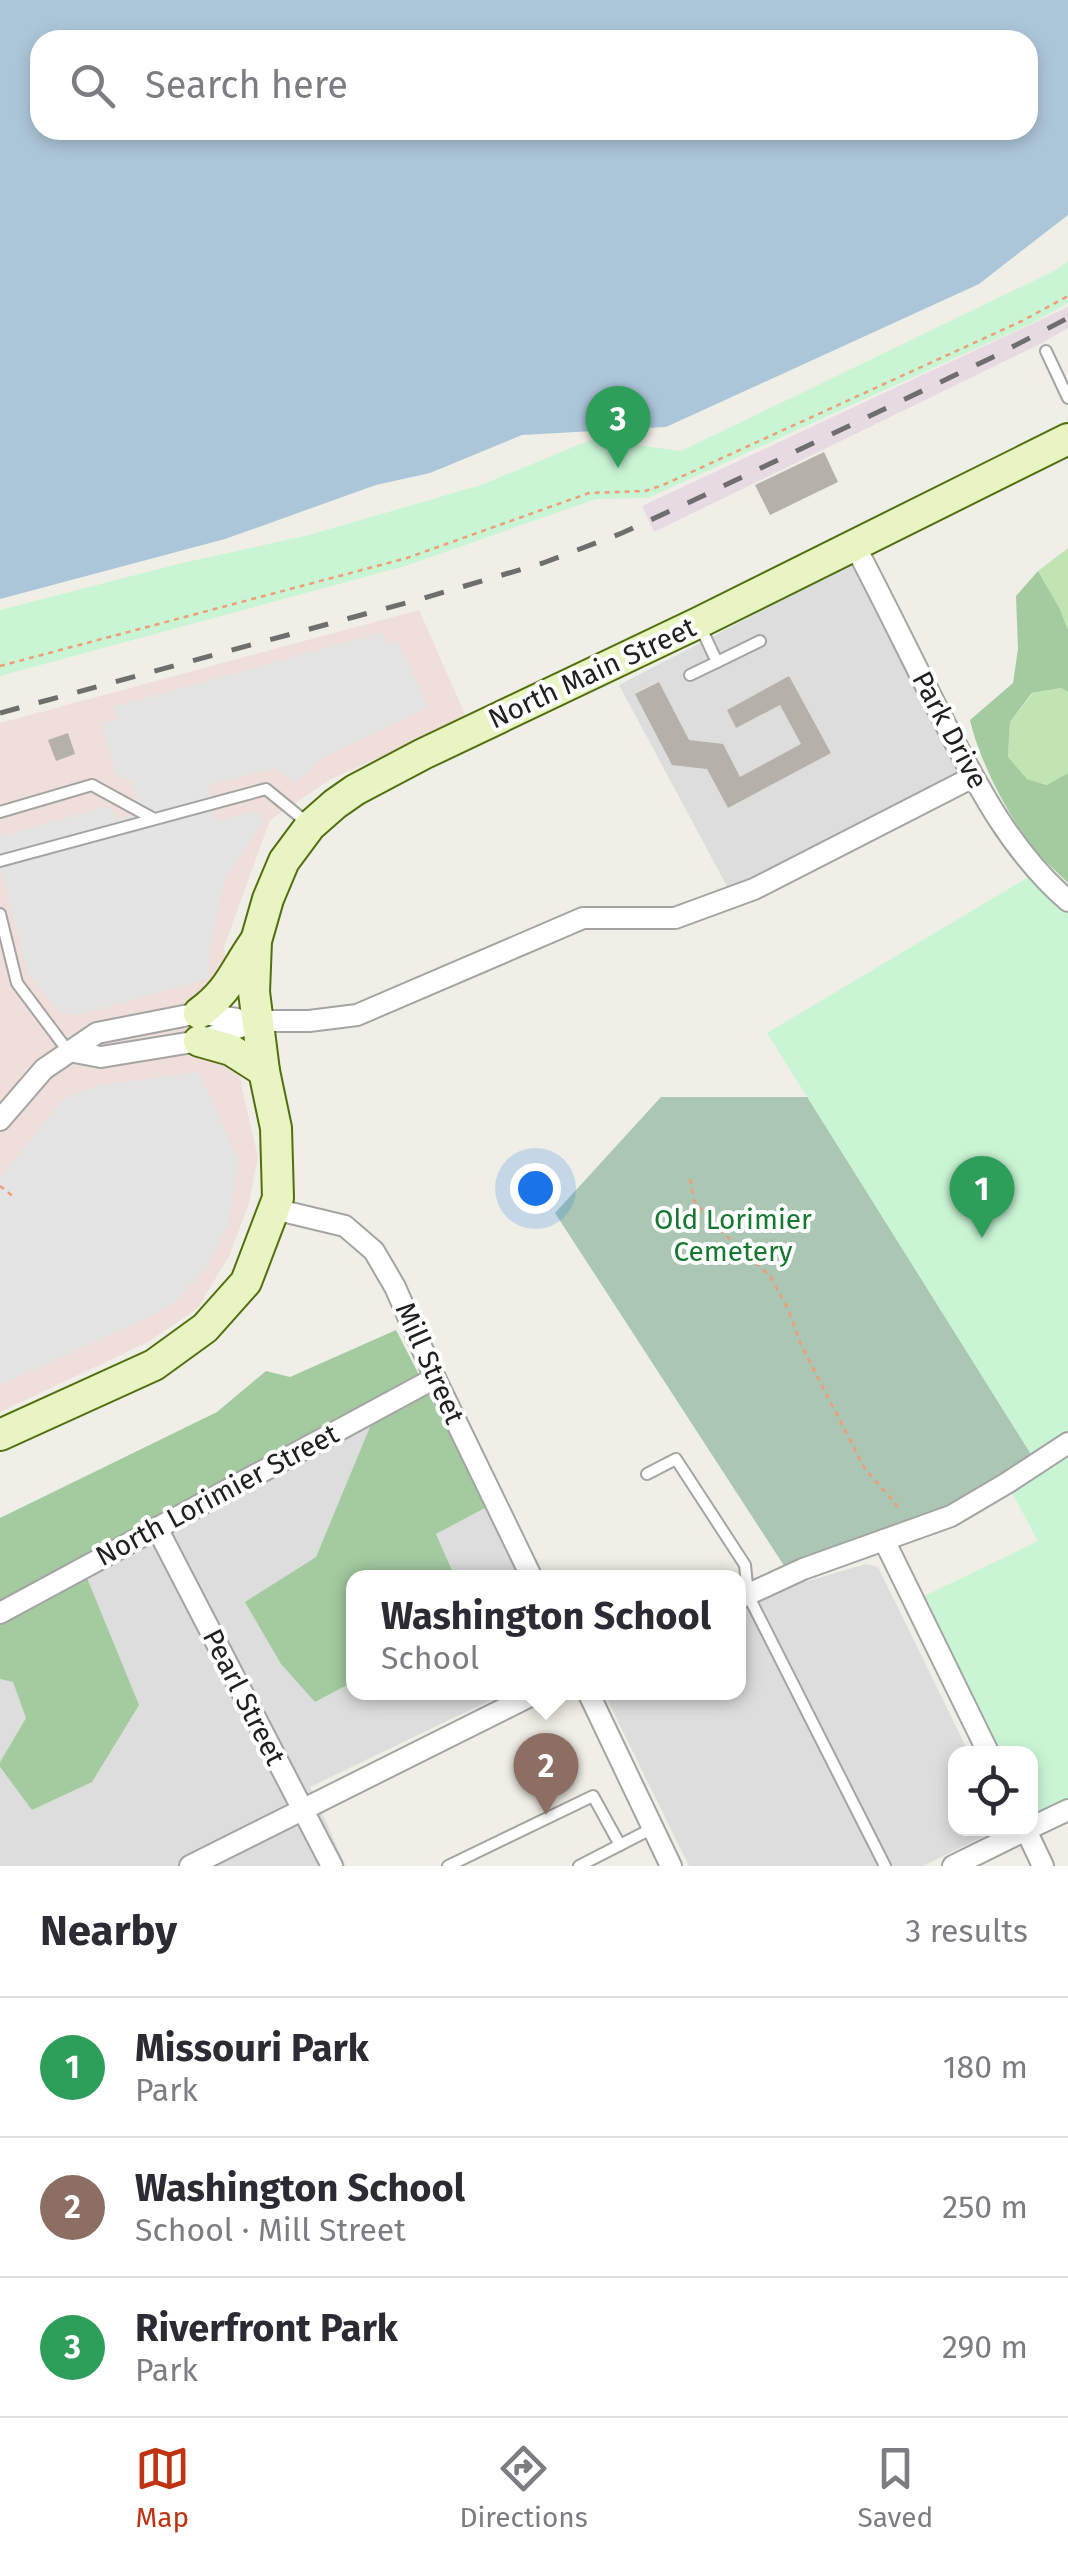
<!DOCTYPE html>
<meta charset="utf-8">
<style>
:root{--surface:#fff;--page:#f2f2f3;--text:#2b2b33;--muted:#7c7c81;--line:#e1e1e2;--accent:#be3312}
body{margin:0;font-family:"Fira Sans",sans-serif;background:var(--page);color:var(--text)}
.controls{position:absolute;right:30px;bottom:30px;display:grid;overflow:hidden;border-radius:20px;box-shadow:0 5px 15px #0003}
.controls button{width:90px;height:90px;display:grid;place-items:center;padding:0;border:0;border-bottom:2px solid var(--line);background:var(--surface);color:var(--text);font:50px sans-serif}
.you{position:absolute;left:535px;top:1188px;width:35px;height:35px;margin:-25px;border:8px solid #fff;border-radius:50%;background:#1a73e8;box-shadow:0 0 0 15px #1a73e833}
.badge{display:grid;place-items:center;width:65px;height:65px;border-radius:50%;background:var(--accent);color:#fff;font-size:32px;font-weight:700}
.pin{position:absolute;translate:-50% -82px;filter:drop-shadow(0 2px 5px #0008)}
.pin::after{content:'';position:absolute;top:52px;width:35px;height:30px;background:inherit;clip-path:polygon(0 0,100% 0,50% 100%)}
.popup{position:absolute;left:346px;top:1570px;width:400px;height:130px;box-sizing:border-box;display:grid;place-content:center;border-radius:20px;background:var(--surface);filter:drop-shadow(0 2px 8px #0005);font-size:32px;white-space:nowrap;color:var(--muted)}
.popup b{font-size:38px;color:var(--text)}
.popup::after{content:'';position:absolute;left:50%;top:100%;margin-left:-20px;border:20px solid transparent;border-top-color:var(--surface)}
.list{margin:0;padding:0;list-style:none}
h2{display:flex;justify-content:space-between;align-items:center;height:130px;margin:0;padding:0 40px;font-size:42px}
h2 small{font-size:32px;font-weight:400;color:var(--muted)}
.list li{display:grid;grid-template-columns:65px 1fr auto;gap:30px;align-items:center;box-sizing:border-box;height:140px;padding:0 40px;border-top:2px solid var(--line)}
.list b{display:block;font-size:38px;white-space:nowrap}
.list p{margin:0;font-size:32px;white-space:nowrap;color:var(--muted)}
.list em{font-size:32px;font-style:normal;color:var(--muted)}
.icon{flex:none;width:55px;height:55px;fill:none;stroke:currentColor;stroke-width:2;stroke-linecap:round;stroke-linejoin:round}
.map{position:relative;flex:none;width:1068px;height:1866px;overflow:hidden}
.search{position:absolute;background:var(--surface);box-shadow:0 5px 15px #0003;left:30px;right:30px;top:30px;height:110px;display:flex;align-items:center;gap:25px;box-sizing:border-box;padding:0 35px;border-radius:30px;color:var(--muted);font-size:38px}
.sheet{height:550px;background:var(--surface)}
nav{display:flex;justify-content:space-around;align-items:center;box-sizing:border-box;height:140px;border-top:2px solid var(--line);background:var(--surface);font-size:28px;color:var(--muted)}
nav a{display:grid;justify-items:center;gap:5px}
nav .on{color:var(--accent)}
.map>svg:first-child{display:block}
.residential{fill:#dedddd}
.commercial{fill:#efded9}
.industrial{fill:#e8dae3}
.grass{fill:#c1e5b2}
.forest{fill:#a4cba0}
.cemetery{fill:#abc7b4}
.park{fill:#c9f5d5}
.parking{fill:#e4e4e4}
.water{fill:#acc6d9;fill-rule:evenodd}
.building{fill:#b5b1aa}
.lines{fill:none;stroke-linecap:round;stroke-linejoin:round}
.lane-casing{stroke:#a4a4a4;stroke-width:14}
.street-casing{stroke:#a4a4a4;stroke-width:24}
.secondary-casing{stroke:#526f0f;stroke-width:34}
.path{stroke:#ee9d7a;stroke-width:2.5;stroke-dasharray:5 5;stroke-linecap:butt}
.lane{stroke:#fff;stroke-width:10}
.street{stroke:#fff;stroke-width:20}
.secondary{stroke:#e8f4c1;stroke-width:30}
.rail{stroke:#6e6e6e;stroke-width:5;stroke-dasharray:20 20;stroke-linecap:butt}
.labels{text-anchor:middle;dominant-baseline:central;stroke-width:8;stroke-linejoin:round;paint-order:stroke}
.street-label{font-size:28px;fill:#202020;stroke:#fff}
.park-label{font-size:28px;fill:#167731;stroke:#fff}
</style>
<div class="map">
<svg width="1068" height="1866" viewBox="0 0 1068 1866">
<rect width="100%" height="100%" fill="#f0efe7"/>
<!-- residential -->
<g class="residential">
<polygon points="856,562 965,772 730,892 619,685"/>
<polygon points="372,1426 316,1557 246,1602 315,1702 353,1682 354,1692 505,1693 310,1787 346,1866 0,1866 0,1767 32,1809 87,1579"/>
<polygon points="487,1507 521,1577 455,1577 436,1534"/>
<polygon points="866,1564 878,1567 969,1753 956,1754 956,1828 998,1829 923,1866 689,1866 604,1693 738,1692 739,1609 774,1591"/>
<polygon points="0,1679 13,1681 26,1718 0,1762"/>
</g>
<!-- commercial -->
<polygon class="commercial" points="419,610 467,719 331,779 270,820 224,947 242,1088 258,1157 249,1203 230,1254 198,1308 148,1342 0,1412 0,723"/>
<!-- industrial -->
<polygon class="industrial" points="1068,307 1068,328 1042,343 654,532 642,506"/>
<!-- grass -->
<g class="grass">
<polygon points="1068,548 1068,630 1060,609 1038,571"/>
<polygon points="1061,688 1068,692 1068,773 1048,785 1027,779 1008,758 1010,722 1033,693"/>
</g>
<!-- forest -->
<g class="forest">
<path d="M 1038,571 L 1060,609 L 1068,630 L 1068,692 L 1061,688 L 1032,693 L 1010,722 L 1008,757 L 1027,779 L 1047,785 L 1068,773 L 1068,883 C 1057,872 1044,861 1034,849 C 1008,816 979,760 970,720 L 1013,683 L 1018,649 L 1016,596 Z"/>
<polygon points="396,1330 487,1507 436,1534 455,1577 354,1578 353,1682 315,1702 281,1664 245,1602 316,1557 370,1427 87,1578 139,1705 92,1782 32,1810 0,1767 0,1762 26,1718 13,1682 0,1679 0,1518 217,1412 266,1371 290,1377"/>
</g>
<!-- cemetery -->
<polygon class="cemetery" points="661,1097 808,1097 1037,1463 951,1516 790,1575 555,1213"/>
<!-- park -->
<g class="park">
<polygon points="1068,261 1068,303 1034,322 648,498 596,499 405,566 0,676 0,610 178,564 309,535 481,485 593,439 681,451 1056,270"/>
<polygon points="1037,872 1068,901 1068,1810 1030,1828 1030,1754 989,1753 914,1601 1038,1541 1007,1483 1037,1464 767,1033"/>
</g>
<!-- parking -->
<g class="parking">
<polygon points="382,632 389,645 398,642 429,707 321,759 296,783 275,768 208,785 215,822 255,811 264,821 225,879 210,946 208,979 78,1015 62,1013 29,976 0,867 0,836 109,806 117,819 141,812 130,780 117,778 101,723 117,720 113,707"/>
<polygon points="199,1072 239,1161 228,1224 208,1266 174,1303 145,1319 0,1385 0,1178 64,1098 101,1085"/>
</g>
<!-- water -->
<path class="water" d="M 0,0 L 1068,0 L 1068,215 L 979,284 L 666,427 L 522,435 L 430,473 L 376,485 L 225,539 L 0,599 ZM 40,40 L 1028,40 L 1028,130 L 40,130 Z"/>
<!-- building -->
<g class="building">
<polygon points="824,452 838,482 770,515 755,485"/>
<polygon points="789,676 831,753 728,808 707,769 672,765 635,694 659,682 689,740 723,744 740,777 801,744 780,705 736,728 727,710"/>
<polygon points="68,733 75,754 56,761 48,740"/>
</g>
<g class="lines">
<!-- lane casing -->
<g class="lane-casing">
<g id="lane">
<polyline points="1046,351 1068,398"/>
<polyline points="701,628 717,662 760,641"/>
<polyline points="690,675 717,662"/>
<polyline points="0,812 92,785 154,819"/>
<polyline points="0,861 266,789 310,825"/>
<polyline points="0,914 17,983 68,1051"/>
<polyline points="647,1474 676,1459 745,1565 748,1595 885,1866"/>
<polyline points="448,1866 593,1796 620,1845"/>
<polyline points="579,1866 653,1828"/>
</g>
</g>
<!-- street casing -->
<g class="street-casing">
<g id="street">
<path d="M 854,544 C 883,599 910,655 938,710 C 974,779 1008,849 1068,901"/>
<polyline points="69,1051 101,1057 199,1041 258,1021 309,1021 357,1015 583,918 675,918 754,889 973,777"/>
<polyline points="0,1120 44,1069 97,1033 199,1013 237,1019 247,1023"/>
<polyline points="274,1209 345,1226 374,1251 395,1287 435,1378 532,1578"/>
<polyline points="157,1528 332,1866"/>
<polyline points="884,1540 989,1754"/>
<polyline points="738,1599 803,1569 951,1516 1007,1483 1068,1443"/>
<polyline points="0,1613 435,1378"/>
<polyline points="588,1692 671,1866"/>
<polyline points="1025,1828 1043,1866"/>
<polyline points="1030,1828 1068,1810"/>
<polyline points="190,1866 538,1692"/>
<polyline points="953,1866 1030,1828"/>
</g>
</g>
<!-- secondary casing -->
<g class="secondary-casing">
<g id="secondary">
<path d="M 199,1013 C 230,990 233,973 254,943"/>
<polyline points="199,1041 231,1050 264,1071"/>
<polyline points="0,1435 154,1365 205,1328 246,1282 278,1198 276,1128 264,1071 254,992 256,941 268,899 284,861 310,826 335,804 355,790 423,754 698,623 1068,439"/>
</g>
</g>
<!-- path -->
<g class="path">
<polyline points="0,666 407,558 589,493 645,491 663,485 1022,321 1068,296"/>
<polyline points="690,1179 694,1200 708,1219 770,1276 788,1309 801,1345 865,1469 896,1504 899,1512"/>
<polyline points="0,1186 15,1198"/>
</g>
<!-- lane -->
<use href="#lane" class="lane"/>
<!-- street -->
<use href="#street" class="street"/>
<!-- secondary -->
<use href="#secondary" class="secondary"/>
<!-- rail -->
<polyline class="rail" points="0,713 424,598 543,563 622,533 692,501 993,357 1068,318"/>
</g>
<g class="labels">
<!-- street labels -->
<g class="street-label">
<text transform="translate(592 673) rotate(-25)">North Main Street</text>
<text transform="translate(950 730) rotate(62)">Park Drive</text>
<text transform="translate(430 1363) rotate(66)">Mill Street</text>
<text transform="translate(217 1495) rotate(-28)">North Lorimier Street</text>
<text transform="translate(244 1697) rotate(63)">Pearl Street</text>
</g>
<!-- park labels -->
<g class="park-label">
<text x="733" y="1219">Old Lorimier<tspan x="733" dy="32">Cemetery</tspan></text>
</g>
</g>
</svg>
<div class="controls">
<button><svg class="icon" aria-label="locate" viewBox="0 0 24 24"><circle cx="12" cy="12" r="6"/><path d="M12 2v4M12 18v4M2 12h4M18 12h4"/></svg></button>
</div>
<div class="you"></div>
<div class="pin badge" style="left:982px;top:1238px;background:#2e9e5b">1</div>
<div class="pin badge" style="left:546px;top:1815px;background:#8d6e63">2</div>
<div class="popup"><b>Washington School</b>School</div>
<div class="pin badge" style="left:618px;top:468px;background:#2e9e5b">3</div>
<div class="search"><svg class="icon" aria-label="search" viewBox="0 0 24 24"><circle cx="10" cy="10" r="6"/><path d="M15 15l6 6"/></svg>Search here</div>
</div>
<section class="sheet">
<h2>Nearby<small>3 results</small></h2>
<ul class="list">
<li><span class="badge" style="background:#2e9e5b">1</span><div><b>Missouri Park</b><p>Park</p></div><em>180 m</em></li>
<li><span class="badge" style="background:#8d6e63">2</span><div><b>Washington School</b><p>School · Mill Street</p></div><em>250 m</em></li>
<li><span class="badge" style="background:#2e9e5b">3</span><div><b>Riverfront Park</b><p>Park</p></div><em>290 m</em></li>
</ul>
</section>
<nav>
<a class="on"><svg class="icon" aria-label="map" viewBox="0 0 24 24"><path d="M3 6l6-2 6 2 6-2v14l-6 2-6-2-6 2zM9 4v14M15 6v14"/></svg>Map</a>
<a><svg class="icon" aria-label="directions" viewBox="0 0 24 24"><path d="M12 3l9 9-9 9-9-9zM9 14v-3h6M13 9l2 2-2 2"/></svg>Directions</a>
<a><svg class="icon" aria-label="saved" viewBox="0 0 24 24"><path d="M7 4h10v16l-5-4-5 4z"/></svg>Saved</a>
</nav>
